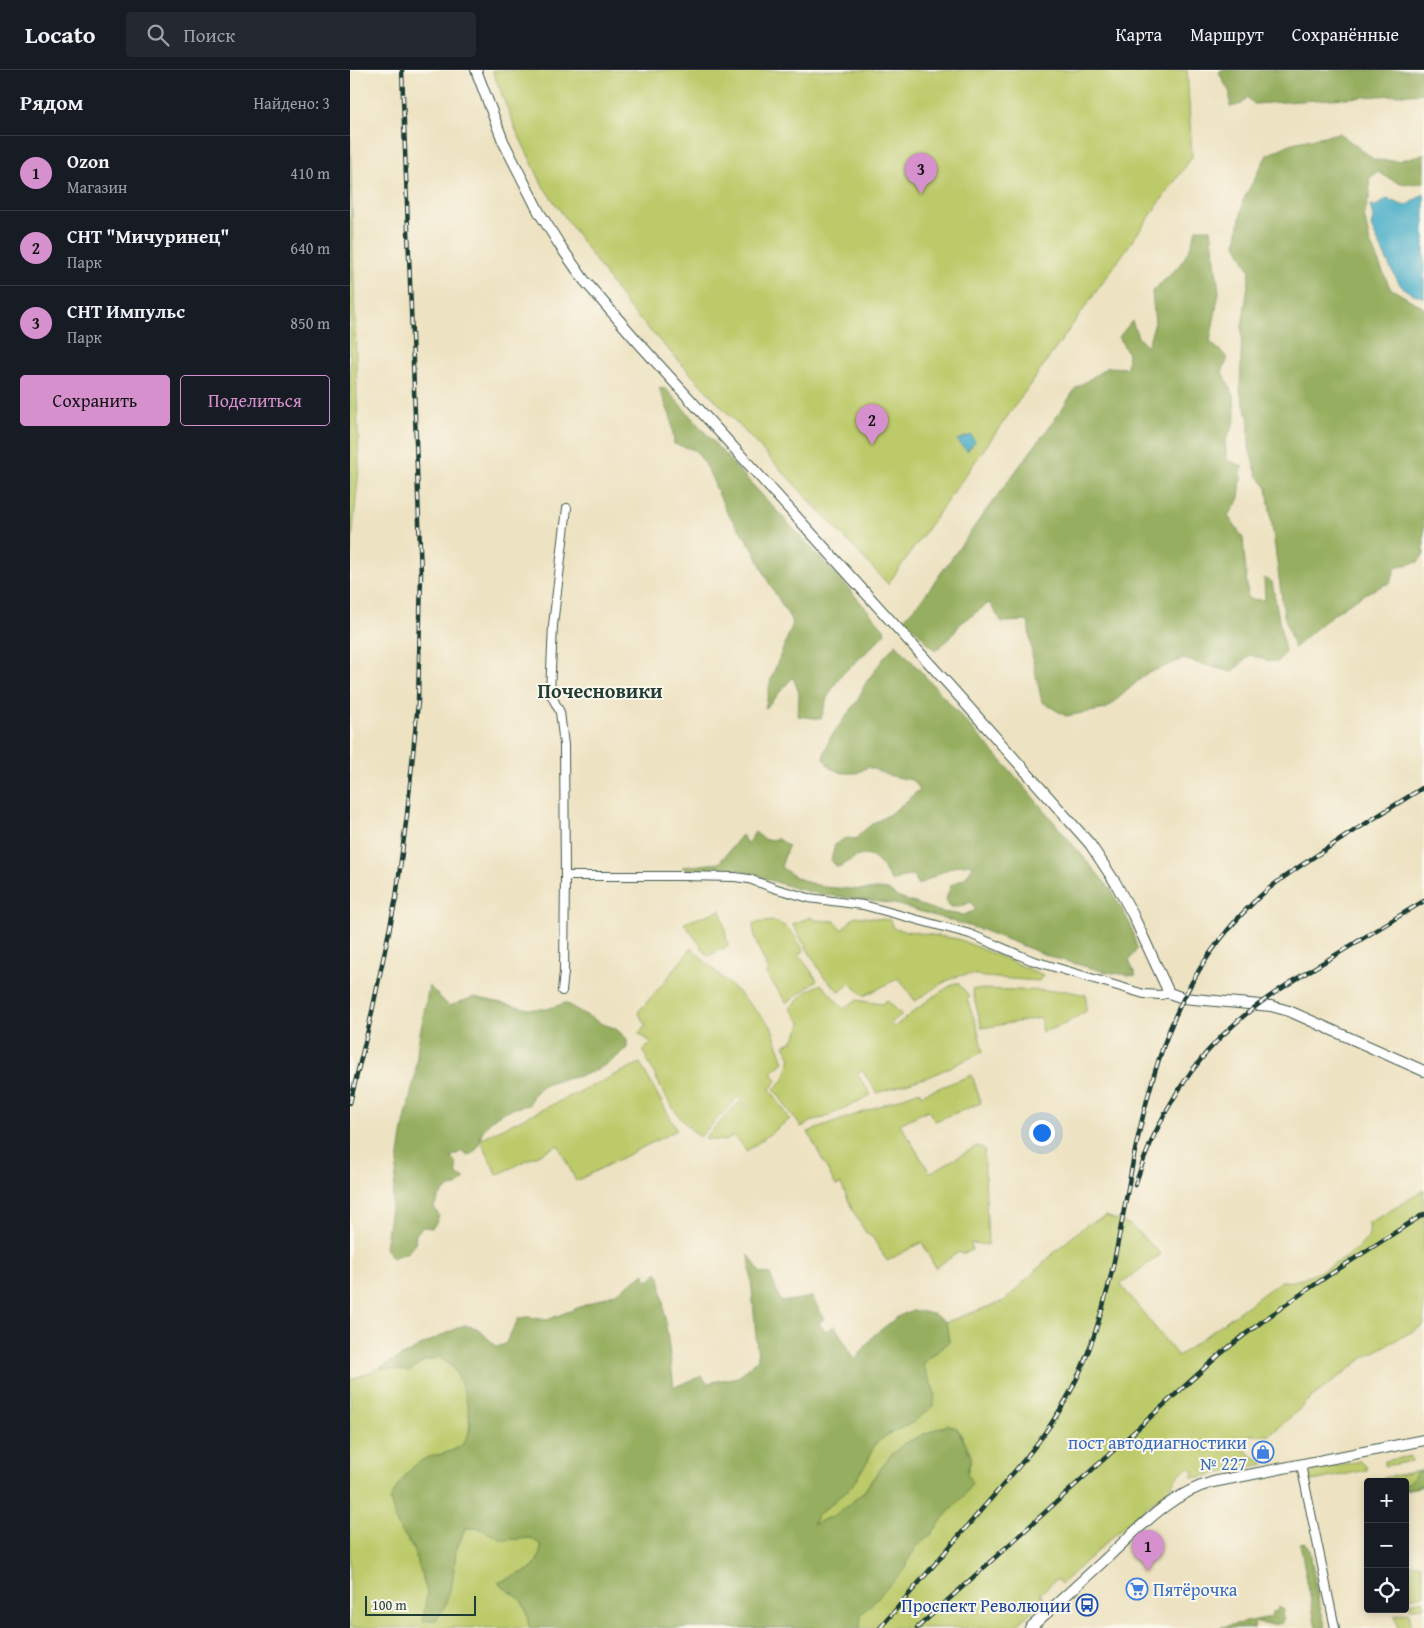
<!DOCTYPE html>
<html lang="ru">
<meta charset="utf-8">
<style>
:root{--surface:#171b24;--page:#242831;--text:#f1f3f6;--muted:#9ea1a6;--line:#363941;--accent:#d690ce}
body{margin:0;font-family:"Gentium Book Plus",serif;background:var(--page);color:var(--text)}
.controls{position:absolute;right:15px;bottom:15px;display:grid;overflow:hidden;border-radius:5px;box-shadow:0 2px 8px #0003}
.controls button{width:45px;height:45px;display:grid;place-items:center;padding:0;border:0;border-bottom:1px solid var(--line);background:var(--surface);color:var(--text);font:25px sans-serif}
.scale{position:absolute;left:15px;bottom:12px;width:111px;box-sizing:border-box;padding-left:5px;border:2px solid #1f3d34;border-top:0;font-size:14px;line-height:18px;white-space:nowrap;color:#1f3d34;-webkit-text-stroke:4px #fbf7ec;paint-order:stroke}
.you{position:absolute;left:691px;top:1062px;width:18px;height:18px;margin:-12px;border:4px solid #fff;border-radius:50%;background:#1a73e8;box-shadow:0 0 0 8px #1a73e833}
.badge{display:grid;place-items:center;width:32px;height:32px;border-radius:50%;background:var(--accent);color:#111;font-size:16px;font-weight:700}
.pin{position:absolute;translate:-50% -41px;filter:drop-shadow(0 1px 2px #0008)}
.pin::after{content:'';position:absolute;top:26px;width:18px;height:15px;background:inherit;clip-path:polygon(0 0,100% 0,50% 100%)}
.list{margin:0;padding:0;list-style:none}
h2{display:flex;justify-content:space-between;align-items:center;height:65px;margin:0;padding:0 20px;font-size:21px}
h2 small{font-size:16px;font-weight:400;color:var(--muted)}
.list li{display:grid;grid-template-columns:32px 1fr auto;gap:15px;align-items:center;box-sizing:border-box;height:75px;padding:0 20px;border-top:1px solid var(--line)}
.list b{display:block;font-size:19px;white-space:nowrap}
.list p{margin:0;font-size:16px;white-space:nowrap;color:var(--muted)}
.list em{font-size:16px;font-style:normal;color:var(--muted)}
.actions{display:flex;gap:10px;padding:15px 20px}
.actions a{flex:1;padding:11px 0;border:1px solid var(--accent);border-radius:5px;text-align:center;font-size:18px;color:var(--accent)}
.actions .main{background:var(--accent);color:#111}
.icon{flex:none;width:28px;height:28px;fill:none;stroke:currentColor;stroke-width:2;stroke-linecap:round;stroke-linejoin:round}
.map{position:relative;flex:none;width:1074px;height:1558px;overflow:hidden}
header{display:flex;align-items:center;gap:30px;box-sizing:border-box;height:70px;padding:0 25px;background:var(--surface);border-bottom:1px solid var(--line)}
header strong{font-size:24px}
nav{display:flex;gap:28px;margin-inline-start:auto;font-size:18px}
.search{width:350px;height:45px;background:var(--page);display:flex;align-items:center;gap:12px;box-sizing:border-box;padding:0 18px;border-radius:5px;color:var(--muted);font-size:19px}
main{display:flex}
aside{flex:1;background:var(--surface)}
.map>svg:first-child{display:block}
.green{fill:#bdca6b;stroke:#6e8450}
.forest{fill:#96ae5f;stroke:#5a764a}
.water{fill:#48aec8;stroke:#34767e}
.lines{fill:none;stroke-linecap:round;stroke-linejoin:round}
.street-casing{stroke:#3e5649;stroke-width:10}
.secondary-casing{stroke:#3e5649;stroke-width:12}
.street{stroke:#fff;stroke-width:8}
.secondary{stroke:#fff;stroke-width:10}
.rail-casing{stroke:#1f3d34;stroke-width:4.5}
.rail{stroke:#fbf7ec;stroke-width:2.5;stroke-dasharray:8;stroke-linecap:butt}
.labels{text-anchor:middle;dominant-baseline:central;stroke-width:4;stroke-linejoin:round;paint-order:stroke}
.shop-label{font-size:18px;fill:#366cbe;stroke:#fbf7ec;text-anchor:end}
.transit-label{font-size:18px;fill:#164399;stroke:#fbf7ec;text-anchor:end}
.quarter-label{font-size:20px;font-weight:bold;fill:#1f3d34;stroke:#fbf7ec}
</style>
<header>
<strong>Locato</strong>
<div class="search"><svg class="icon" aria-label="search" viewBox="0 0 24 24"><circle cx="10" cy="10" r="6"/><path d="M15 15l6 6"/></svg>Поиск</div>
<nav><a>Карта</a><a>Маршрут</a><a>Сохранённые</a></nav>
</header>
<main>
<aside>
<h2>Рядом<small>Найдено: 3</small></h2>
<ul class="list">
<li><span class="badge">1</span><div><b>Ozon</b><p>Магазин</p></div><em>410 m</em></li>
<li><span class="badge">2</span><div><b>СНТ &quot;Мичуринец&quot;</b><p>Парк</p></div><em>640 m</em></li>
<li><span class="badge">3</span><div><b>СНТ Импульс</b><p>Парк</p></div><em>850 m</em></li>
</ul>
<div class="actions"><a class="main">Сохранить</a><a>Поделиться</a></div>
</aside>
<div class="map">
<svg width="1074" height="1558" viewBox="0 0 1074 1558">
<rect width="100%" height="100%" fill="#fbf7ec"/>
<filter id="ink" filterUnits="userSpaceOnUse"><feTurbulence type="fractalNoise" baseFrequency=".02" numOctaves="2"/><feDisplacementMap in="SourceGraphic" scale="10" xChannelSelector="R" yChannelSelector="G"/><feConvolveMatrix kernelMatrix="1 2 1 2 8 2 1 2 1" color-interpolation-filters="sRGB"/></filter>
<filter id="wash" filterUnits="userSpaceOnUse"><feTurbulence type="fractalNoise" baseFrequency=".0096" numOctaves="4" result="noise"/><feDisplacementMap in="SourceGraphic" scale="20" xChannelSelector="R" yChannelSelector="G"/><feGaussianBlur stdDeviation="1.12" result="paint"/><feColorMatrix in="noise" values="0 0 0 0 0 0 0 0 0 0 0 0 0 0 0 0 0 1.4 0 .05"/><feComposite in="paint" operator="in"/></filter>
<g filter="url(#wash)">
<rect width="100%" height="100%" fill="#ede2c1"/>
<!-- green -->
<g class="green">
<polygon points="142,0 837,0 842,87 538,514 278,237 193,116 166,60"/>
<polygon points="0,67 9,399 0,489"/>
<polygon points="371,840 378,876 358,886 334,853"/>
<path d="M 505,846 L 540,850 L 544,859 L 608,869 L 693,905 L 689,911 L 633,907 C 608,897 585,919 565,931 L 549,908 L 514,926 L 500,913 L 490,922 L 474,907 L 442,854 L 461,847 L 463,850 L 485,851 L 492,860 Z"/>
<path d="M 424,851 C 442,858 444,865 454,881 L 449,884 L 467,910 L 437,933 L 416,904 L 419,901 C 411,884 404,872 403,853 Z"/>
<path d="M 341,878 L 391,925 L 421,956 L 434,992 L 422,1002 L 427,1011 L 420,1019 L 440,1049 L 397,1081 L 383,1065 L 376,1071 L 354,1069 L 390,1031 L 397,1040 L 399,1038 L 388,1027 L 350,1067 C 322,1046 307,1010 293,980 L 302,973 L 288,963 L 296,956 L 288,942 L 316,910 Z"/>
<polygon points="605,913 608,913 620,927 617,930 627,956 633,982 581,1006 527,1023 512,1000 507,1004 521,1025 474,1048 467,1049 451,1057 424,1019 434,1009 441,988 434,975 443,971 451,955 451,952 440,938 457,921 471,914 494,939 506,930 532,934 537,930 552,945 540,953 544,957 581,928"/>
<polygon points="622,919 717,921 736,925 736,941 715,954 692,962 690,948 632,958"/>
<polygon points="290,993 327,1060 226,1111 208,1075 147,1105 130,1069"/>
<polygon points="622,1005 631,1033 585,1051 578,1040 550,1054 580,1103 627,1076 634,1079 638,1175 621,1173 622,1180 612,1184 609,1182 585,1198 572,1172 537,1191 523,1168 516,1163 503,1141 491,1114 486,1116 458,1062 570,1021 571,1025"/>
<path d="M 1074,1120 L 1074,1255 L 1015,1287 L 953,1334 L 953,1336 L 920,1365 L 898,1365 L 890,1373 L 898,1383 L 915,1394 L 844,1408 L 842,1406 L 845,1402 L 839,1397 L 829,1404 L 819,1419 L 784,1447 L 711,1514 L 706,1509 L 690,1524 L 695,1530 L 663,1558 L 367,1558 L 587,1457 C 595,1446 622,1400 621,1387 C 620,1379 611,1365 607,1358 L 598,1355 L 586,1359 L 553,1374 L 526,1404 L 512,1424 L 485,1445 L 462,1455 L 468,1445 L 484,1432 L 518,1391 L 524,1375 L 537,1365 L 562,1353 L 585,1323 L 573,1295 L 578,1289 L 599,1272 L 596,1252 L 654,1231 L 708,1179 L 736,1155 L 756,1146 L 780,1155 L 811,1184 L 770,1214 L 828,1286 L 931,1211 C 935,1211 939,1212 943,1211 C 960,1209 1014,1181 1019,1164 C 1020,1160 1019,1156 1019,1152 L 1030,1147 Z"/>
<path d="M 89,1287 C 93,1290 98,1293 102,1297 C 114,1310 128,1361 113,1374 C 104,1382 87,1385 76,1388 L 47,1454 C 61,1474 75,1498 77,1523 C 77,1532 75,1542 73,1550 L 104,1495 L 106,1481 L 115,1458 L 129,1458 L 153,1470 L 181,1468 L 191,1475 L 190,1485 L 183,1498 L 148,1513 C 154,1519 162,1522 168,1527 C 176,1535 178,1548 179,1558 L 0,1558 L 0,1310 L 30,1298 L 59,1301 L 74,1291 Z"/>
<polygon points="1061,1386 1062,1391 1035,1396 1035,1391"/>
<polygon points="1010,1391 1016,1395 1017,1400 958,1412 959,1406 965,1400"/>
<polygon points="1074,1400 1074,1416 1055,1420 1055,1412 1023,1412 1023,1410"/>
<polygon points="1070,1493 1074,1511 1074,1525 1055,1529 1055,1496"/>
<polygon points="1074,1530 1074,1536 1060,1539 1059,1533"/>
<polygon points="1059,1542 1062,1558 1048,1558 1045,1545"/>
</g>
<!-- forest -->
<g class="forest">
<polygon points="871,0 1074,0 1074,23 904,34 897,27 892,34 880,37 880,23 869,3"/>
<path d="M 989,63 L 1025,90 L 1048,91 L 1074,84 L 1074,112 C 1054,117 1045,112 1028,102 L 1019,108 L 1020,125 L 1014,145 L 1020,173 L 1040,218 L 1074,238 L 1074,484 L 1068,492 L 1046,497 L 1040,513 C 1002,526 973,552 944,578 L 934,545 L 917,418 L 907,405 L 899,378 L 899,350 L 890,322 L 892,257 L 900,201 L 886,174 L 893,131 L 917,85 L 942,73 Z"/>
<path d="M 846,159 L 861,159 L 869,222 L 860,272 L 878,288 L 872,302 L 884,325 L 885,350 L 875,373 L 877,390 L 892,396 L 889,430 L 878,446 L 893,468 L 898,529 L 915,530 L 914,508 L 922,512 L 935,582 L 928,592 L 919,591 L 900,585 L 882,602 L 833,589 L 796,604 L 756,639 L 716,646 L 692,632 L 683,591 L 678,551 L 652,552 L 639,533 L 610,554 L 602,566 L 585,581 L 555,548 L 573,528 L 634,443 L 703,352 L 726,318 L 758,297 L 777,298 L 778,284 L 769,267 L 782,251 L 788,267 L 797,277 L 805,253 L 802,221 C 826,200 838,191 846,159 Z"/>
<polygon points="309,318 316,319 387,398 492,511 534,559 535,563 520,579 490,606 477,628 471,649 448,646 449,623 443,607 415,639 421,609 443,553 419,513 402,477 376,441 356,395 345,380 324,374 321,348"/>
<path d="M 546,574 L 666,707 L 762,821 L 781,856 L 787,879 L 779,891 L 786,906 L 756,902 L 704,888 L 632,860 L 545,834 L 469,824 L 441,817 L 390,800 L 369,799 L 341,802 L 332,797 L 369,793 L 392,765 L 397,774 L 405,762 L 415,770 L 428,769 L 438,776 L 431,797 L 442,805 L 457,812 L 474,817 L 514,820 L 527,819 L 538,820 L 547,827 L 591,842 L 613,845 L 626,840 L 621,832 L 609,837 L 600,837 L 596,829 L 601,815 L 615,808 L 624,795 C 601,792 588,806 568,815 L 563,805 L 549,808 L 542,812 C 535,801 526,781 509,786 C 502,787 499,794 487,797 L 481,790 L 485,775 L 495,768 L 506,769 C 518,753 533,750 548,738 C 556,732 563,725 570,719 L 562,710 L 541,706 L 518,697 L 507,703 L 493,703 L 480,698 L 473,687 L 480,668 L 508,630 L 515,614 L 536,585 Z"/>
<path d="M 79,916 L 99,936 L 124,927 L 179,939 L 197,939 L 215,933 L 252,954 L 265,958 L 277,969 L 277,978 C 264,991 247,1001 230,1006 C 208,1012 187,1008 179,1035 C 170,1037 158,1039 149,1045 C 143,1048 133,1058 131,1065 C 129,1075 128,1082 117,1086 L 112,1081 L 101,1087 L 106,1093 L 107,1105 L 115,1109 L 107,1116 L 99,1117 L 89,1127 L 84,1137 L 89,1145 L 86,1153 L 82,1158 L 73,1157 L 66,1164 L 65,1174 L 58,1182 L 42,1188 L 35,1178 L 53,1059 L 65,1006 L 68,974 Z"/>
<path d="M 399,1185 L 410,1203 L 420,1204 L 431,1232 L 462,1227 L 474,1248 L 469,1254 L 476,1261 L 485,1256 L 505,1290 L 524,1265 L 549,1246 L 563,1240 L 583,1244 L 596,1252 L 599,1272 L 578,1289 L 573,1295 L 585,1323 L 584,1336 L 562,1353 L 537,1365 L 524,1375 L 518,1391 L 501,1417 L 468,1445 L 463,1454 L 485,1445 L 512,1424 L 540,1386 L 553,1374 L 586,1359 L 598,1355 L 607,1358 L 621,1387 L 617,1403 L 622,1413 L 614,1426 L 593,1448 L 580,1466 L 567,1476 L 559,1489 L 556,1498 L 511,1545 L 510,1558 L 179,1558 C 178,1548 176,1535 168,1527 C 162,1522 154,1519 148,1513 L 183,1498 L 190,1485 L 191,1475 L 181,1468 L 153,1470 L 129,1458 L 115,1458 L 106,1481 L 102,1514 L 95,1536 L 86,1550 L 73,1551 L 77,1523 L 71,1502 L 62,1476 L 47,1454 L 40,1430 C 48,1414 61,1394 78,1387 C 89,1384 107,1382 114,1373 C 116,1370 120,1362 120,1359 C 123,1346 110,1306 102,1296 C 98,1293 93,1290 89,1287 L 74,1291 L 59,1301 L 30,1298 L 74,1274 L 114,1255 L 127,1258 L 147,1277 L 155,1274 L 169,1248 L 178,1247 L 197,1250 L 268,1222 L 295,1203 L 296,1210 L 301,1210 L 307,1202 L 310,1207 L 324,1317 L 352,1306 L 357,1313 L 388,1307 L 408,1289 Z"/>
<polygon points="1074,1401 1074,1415 1055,1419 1055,1414 1062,1410 1066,1403"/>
<polygon points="956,1473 960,1481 968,1530 976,1558 966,1558 950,1474"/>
<path d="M 928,1537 L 935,1540 L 932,1543 L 934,1550 L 933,1553 C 927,1555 911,1555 905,1552 L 904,1557 L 905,1558 L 871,1558 L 871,1557 L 921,1547 L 922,1542 L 927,1541 Z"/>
</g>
<!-- water -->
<g class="water">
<polygon points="1074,124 1074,228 1059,222 1051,216 1041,199 1021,157 1023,148 1020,135 1026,136 1037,129 1055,136"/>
<polygon points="621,365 625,372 617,381 607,370"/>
</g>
</g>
<g filter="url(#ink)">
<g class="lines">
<!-- street casing -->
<g class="street-casing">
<g id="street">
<polyline points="215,806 333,806 385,807 399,809 427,819 459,828 513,835 620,864 681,890 794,924 811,925 819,923"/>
<polyline points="212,921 214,902 215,806 214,675 210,642 200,623 203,555 217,438"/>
<polyline points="951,1395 985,1558"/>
</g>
</g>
<!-- secondary casing -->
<g class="secondary-casing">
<g id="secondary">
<polyline points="126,0 153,71 189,142 211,177 234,210 287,271 599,615 740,774 765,812 783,845 819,923 833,928 921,936 939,941 1074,1001"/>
<path d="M 680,1558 C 707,1534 734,1509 760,1485 C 791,1456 820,1424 863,1412 L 1074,1370"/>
</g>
</g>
<!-- street -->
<use href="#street" class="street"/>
<!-- secondary -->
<use href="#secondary" class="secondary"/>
<!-- rail casing -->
<g class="rail-casing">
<g id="rail">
<polyline points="0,1033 19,956 46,828 57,745 68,632 71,504 52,0"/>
<path d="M 785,1115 C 805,1052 839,993 889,950 C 912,930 938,914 964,898 C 1001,876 1037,853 1074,831"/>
<path d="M 530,1558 C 564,1518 598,1479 632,1439 C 669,1397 706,1356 729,1304 C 761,1233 770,1157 785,1081 C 805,986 832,900 905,831 C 922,814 943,801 964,787 C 1000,763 1037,740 1074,717"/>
<path d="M 567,1558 L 868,1286 C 932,1233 1004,1189 1074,1144"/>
</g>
</g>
<!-- rail -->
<use href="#rail" class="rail"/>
</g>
</g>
<!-- icons -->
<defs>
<g id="shop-ring" transform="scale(1.125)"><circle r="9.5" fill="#fbf7ec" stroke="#3f7fe0" stroke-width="1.5"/><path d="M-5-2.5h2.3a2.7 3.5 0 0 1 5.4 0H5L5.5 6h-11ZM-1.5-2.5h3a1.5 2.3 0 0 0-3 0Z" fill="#3f7fe0"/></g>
<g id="supermarket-ring" transform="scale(1.125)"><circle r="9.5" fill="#fbf7ec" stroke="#3f7fe0" stroke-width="1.5"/><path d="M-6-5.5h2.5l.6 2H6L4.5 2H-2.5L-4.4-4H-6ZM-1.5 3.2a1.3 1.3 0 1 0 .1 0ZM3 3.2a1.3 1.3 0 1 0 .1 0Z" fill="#3f7fe0"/></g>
<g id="bus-ring" transform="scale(1.125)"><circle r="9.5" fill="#fbf7ec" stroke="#1a4fb4" stroke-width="1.5"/><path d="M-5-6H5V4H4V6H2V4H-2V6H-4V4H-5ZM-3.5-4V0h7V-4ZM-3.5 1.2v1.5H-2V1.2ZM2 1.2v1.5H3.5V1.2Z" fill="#1a4fb4"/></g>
</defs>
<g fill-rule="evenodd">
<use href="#shop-ring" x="913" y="1382"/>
<use href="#supermarket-ring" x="787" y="1519"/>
<use href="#bus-ring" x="737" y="1535"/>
</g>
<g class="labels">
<!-- shop labels -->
<g class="shop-label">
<text x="897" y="1372">пост автодиагностики<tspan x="897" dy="21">№ 227</tspan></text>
<text x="803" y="1519" text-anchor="start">Пятёрочка</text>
</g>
<!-- transit labels -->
<g class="transit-label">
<text x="721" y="1535">Проспект Революции</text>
</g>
<!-- quarter labels -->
<g class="quarter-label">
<text x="250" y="620">Почесновики</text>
</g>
</g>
</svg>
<div class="controls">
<button>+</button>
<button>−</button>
<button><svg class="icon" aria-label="locate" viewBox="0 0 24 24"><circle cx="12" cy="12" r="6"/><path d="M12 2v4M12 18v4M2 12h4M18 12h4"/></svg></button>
</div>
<div class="scale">100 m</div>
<div class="you"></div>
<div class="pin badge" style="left:798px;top:1501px">1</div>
<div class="pin badge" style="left:522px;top:375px">2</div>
<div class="pin badge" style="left:571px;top:124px">3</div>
</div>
</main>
